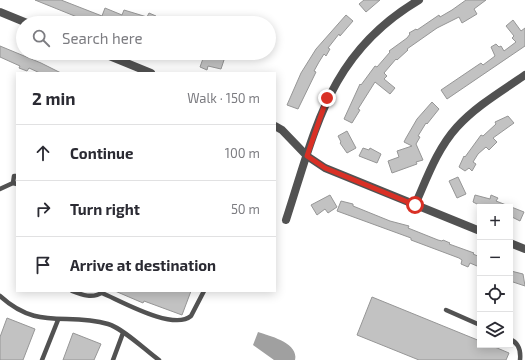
<!DOCTYPE html>
<meta charset="utf-8">
<style>
:root{--surface:#fff;--page:#f7f7f7;--text:#2b2b33;--muted:#7c7c81;--line:#e1e1e2}
body{margin:0;font-family:"Exo 2",sans-serif;background:var(--page);color:var(--text)}
.controls{position:absolute;right:12px;bottom:12px;display:grid;overflow:hidden;border-radius:0px;box-shadow:0 2px 10px #0003}
.controls button{width:36px;height:36px;display:grid;place-items:center;padding:0;border:0;border-bottom:1px solid var(--line);background:var(--surface);color:var(--text);font:20px sans-serif}
.stop{position:absolute;width:12px;height:12px;margin:-9px;border:3px solid #d93025;border-radius:50%;background:#fff}
.stop.end{background:#d93025;border-color:#fff;box-shadow:0 1px 4px #0008}
.list{margin:0;padding:0;list-style:none}
h2{display:flex;justify-content:space-between;align-items:center;height:52px;margin:0;padding:0 16px;font-size:17px}
h2 small{font-size:13px;font-weight:400;color:var(--muted)}
.list li{display:grid;grid-template-columns:26px 1fr auto;gap:12px;align-items:center;box-sizing:border-box;height:56px;padding:0 16px;border-top:1px solid var(--line)}
.list b{display:block;font-size:15px;white-space:nowrap}
.list em{font-size:13px;font-style:normal;color:var(--muted)}
.icon{flex:none;width:22px;height:22px;fill:none;stroke:currentColor;stroke-width:2;stroke-linecap:round;stroke-linejoin:round}
.map{position:relative;flex:none;width:525px;height:360px;overflow:hidden}
.search{position:absolute;background:var(--surface);box-shadow:0 2px 10px #0003;left:16px;top:16px;width:260px;height:44px;display:flex;align-items:center;gap:10px;box-sizing:border-box;padding:0 14px;border-radius:22px;color:var(--muted);font-size:15px}
.panel{position:absolute;background:var(--surface);box-shadow:0 2px 10px #0003;left:16px;top:72px;width:260px;height:220px;border-radius:0px}
.map>svg:first-child{display:block}
.water{fill:#a0a0a0}
.building{fill:#c2c2c2;stroke:#969696}
.lines{fill:none;stroke-linecap:round;stroke-linejoin:round}
.lane{stroke:#525252;stroke-width:4.5}
.street{stroke:#525252;stroke-width:8}
.route{stroke:#d93025;stroke-width:5}
</style>
<div class="map">
<svg width="525" height="360" viewBox="0 0 525 360">
<rect width="100%" height="100%" fill="#fff"/>
<!-- water -->
<path class="water" d="M 258,332 C 270,336 299,343 295,360 L 274,360 L 253,345 Z"/>
<!-- building -->
<g class="building">
<polygon points="35,0 61,0 102,16 105,8 122,15 124,10 147,17 149,13 156,16 154,20 162,22 101,23 89,18 87,21"/>
<polygon points="364,0 380,0 366,12 359,4"/>
<polygon points="466,0 486,0 474,9 477,14 462,23 459,17 437,28 407,49 408,50 397,60 396,59 384,73 387,76 384,79 395,88 390,94 375,82 358,109 360,110 352,123 344,119 360,84 361,85 375,66 377,67 390,52 389,51 407,38 410,34 409,33 416,29 417,30 439,15 440,17 452,10"/>
<polygon points="346,15 353,21 340,36 339,34 328,48 330,49 326,56 324,54 319,62 314,71 316,72 298,109 287,105 301,73 316,49"/>
<polygon points="513,20 521,31 525,28 525,46 447,99 441,90 475,67 481,63 483,65 495,56 491,47 496,44 499,47 501,46 504,51 516,42 512,38 514,36 506,26"/>
<polygon points="0,46 41,63 61,73 40,73 29,68 27,71 19,68 20,66 0,57"/>
<polygon points="205,53 224,60 221,69 208,66 207,70 200,67"/>
<polygon points="432,102 439,109 427,124 426,123 418,136 420,137 416,144 423,160 416,162 417,164 392,173 388,161 399,157 397,151 412,146 404,142 406,138 417,119"/>
<polygon points="508,116 514,123 493,138 497,142 489,150 486,147 478,154 473,162 476,164 472,171 469,168 465,171 459,167 464,156 465,157 481,135 483,136 496,124 495,122"/>
<polygon points="347,131 356,148 347,153 340,143 341,142 338,136"/>
<polygon points="363,148 369,150 370,148 381,154 377,163 359,156"/>
<polygon points="458,177 466,194 457,198 449,181"/>
<polygon points="330,195 337,207 328,213 325,209 317,215 311,205"/>
<polygon points="475,195 490,199 491,195 498,198 496,201 524,212 520,221 510,216 510,207 484,207 477,204 473,202"/>
<polygon points="341,201 353,204 353,206 390,221 409,226 408,228 438,240 442,241 443,240 450,243 449,244 474,253 473,254 480,257 477,266 470,263 468,267 461,264 462,260 459,258 411,240 411,238 337,211"/>
<polygon points="511,271 523,274 525,286 510,281"/>
<polygon points="115,291 191,291 182,315 144,301 143,303"/>
<polygon points="372,297 480,341 480,345 490,345 509,353 506,360 419,360 357,335"/>
<polygon points="7,318 35,329 23,360 0,360 0,337"/>
<polygon points="73,333 101,344 94,360 63,360"/>
</g>
<g class="lines">
<!-- lane -->
<g class="lane">
<polyline points="13,183 14,176 17,176"/>
<polyline points="0,189 13,183 17,184"/>
<path d="M 72,291 C 82,295 93,299 103,292"/>
<path d="M 102,293 C 121,301 173,331 191,316 L 204,291"/>
<path d="M 0,296 C 38,331 66,312 108,324 C 124,329 145,350 159,360"/>
<polyline points="446,310 480,325"/>
<path d="M 510,339 C 519,343 521,351 520,360"/>
<polyline points="42,360 58,320"/>
<polyline points="113,360 123,333"/>
</g>
<!-- street -->
<g class="street">
<polyline points="0,12 27,23"/>
<polyline points="102,53 151,73"/>
<polyline points="275,126 282,130 307,156 325,168 480,231"/>
<path d="M 415,205 C 427,178 437,149 457,127 C 476,106 502,91 525,75"/>
<path d="M 286,220 C 316,128 329,53 419,0"/>
<polyline points="510,243 525,249"/>
</g>
</g>
<g class="lines">
<!-- route -->
<polyline class="route" points="327,98 307,156 325,168 415,205"/>
</g>
</svg>
<div class="controls">
<button>+</button>
<button>−</button>
<button><svg class="icon" aria-label="locate" viewBox="0 0 24 24"><circle cx="12" cy="12" r="6"/><path d="M12 2v4M12 18v4M2 12h4M18 12h4"/></svg></button>
<button><svg class="icon" aria-label="layers" viewBox="0 0 24 24"><path d="M12 4l9 5-9 5-9-5zM3 14l9 5 9-5"/></svg></button>
</div>
<div class="stop" style="left:415px;top:205px"></div>
<div class="stop end" style="left:327px;top:98px"></div>
<div class="search"><svg class="icon" aria-label="search" viewBox="0 0 24 24"><circle cx="10" cy="10" r="6"/><path d="M15 15l6 6"/></svg>Search here</div>
<section class="panel">
<h2>2 min<small>Walk · 150 m</small></h2>
<ul class="list">
<li><svg class="icon" aria-label="ahead" viewBox="0 0 24 24"><path d="M12 20V5M6 11l6-6 6 6"/></svg><div><b>Continue</b></div><em>100 m</em></li>
<li><svg class="icon" aria-label="right" viewBox="0 0 24 24"><path d="M7 20v-9h11M14 6l5 5-5 5"/></svg><div><b>Turn right</b></div><em>50 m</em></li>
<li><svg class="icon" aria-label="arrive" viewBox="0 0 24 24"><path d="M6 21V4h12l-3 4 3 4H6"/></svg><div><b>Arrive at destination</b></div></li>
</ul>
</section>
</div>
